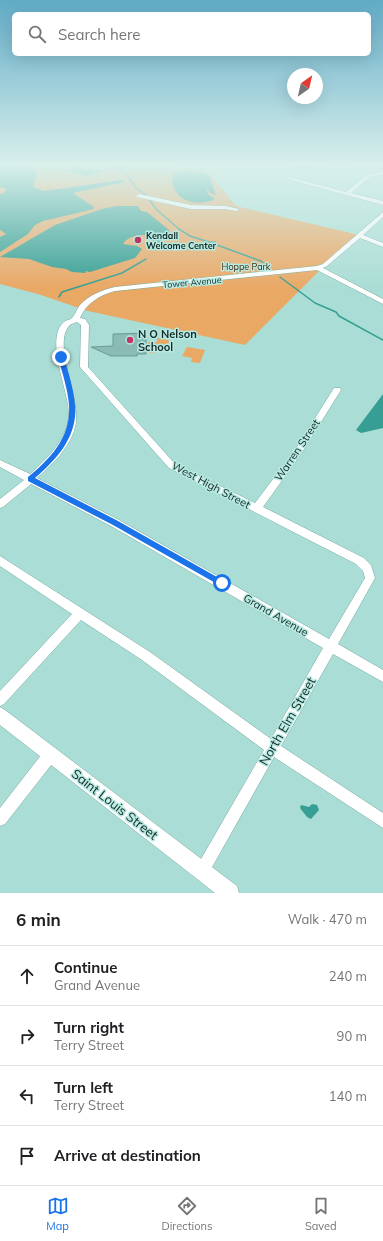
<!DOCTYPE html>
<meta charset="utf-8">
<style>
:root{--surface:#fff;--page:#f2f2f2;--text:#202124;--muted:#757577;--line:#e0e0e0;--accent:#1a73e8}
body{margin:0;font-family:Mulish,sans-serif;background:var(--page);color:var(--text)}
.compass{position:absolute;left:287px;top:68px;width:36px;height:36px;border-radius:50%;background:var(--surface);box-shadow:0 4px 16px #0002;rotate:34deg}
.stop{position:absolute;width:12px;height:12px;margin:-9px;border:3px solid #1a73e8;border-radius:50%;background:#fff}
.stop.end{background:#1a73e8;border-color:#fff;box-shadow:0 1px 4px #0008}
.list{margin:0;padding:0;list-style:none}
h2{display:flex;justify-content:space-between;align-items:center;height:52px;margin:0;padding:0 16px;font-size:17px}
h2 small{font-size:13px;font-weight:400;color:var(--muted)}
.list li{display:grid;grid-template-columns:26px 1fr auto;gap:12px;align-items:center;box-sizing:border-box;height:60px;padding:0 16px;border-top:1px solid var(--line)}
.list b{display:block;font-size:15px;white-space:nowrap}
.list p{margin:0;font-size:13px;white-space:nowrap;color:var(--muted)}
.list em{font-size:13px;font-style:normal;color:var(--muted)}
.icon{flex:none;width:22px;height:22px;fill:none;stroke:currentColor;stroke-width:2;stroke-linecap:round;stroke-linejoin:round}
.map{position:relative;flex:none;width:383px;height:893px;overflow:hidden}
.search{position:absolute;background:var(--surface);box-shadow:0 4px 16px #0002;left:12px;right:12px;top:12px;height:44px;display:flex;align-items:center;gap:10px;box-sizing:border-box;padding:0 14px;border-radius:6px;color:var(--muted);font-size:15px}
.sheet{height:292px;background:var(--surface)}
nav{display:flex;justify-content:space-around;align-items:center;box-sizing:border-box;height:56px;border-top:1px solid var(--line);background:var(--surface);font-size:11px;color:var(--muted)}
nav a{display:grid;justify-items:center;gap:2px}
nav .on{color:var(--accent)}
.map>svg:first-child{display:block}
.green{fill:#eaa865}
.water{fill:#369e93}
.lines{fill:none;stroke-linecap:round;stroke-linejoin:round}
.stream{stroke:#369e93;stroke-width:1.5}
.building{fill:#8abcb5;stroke:#6a9b94}
.minor-casing{stroke:#77a9a2;stroke-width:1}
.major-casing{stroke:#77a9a2;stroke-width:1}
.minor{fill:#fff;fill-rule:evenodd}
.major{fill:#fff;fill-rule:evenodd}
.rail{stroke:#273e3b;stroke-width:1.5;stroke-dasharray:3.5 3.5;stroke-linecap:butt}
.route{fill:#1a73e8}
.poi-dot{fill:#c23463;stroke:#b7eae2;stroke-width:1.5}
.labels{text-anchor:middle;dominant-baseline:central;stroke-width:3;stroke-linejoin:round;paint-order:stroke}
.far-poi-label{font-size:9px;font-weight:bold;fill:#162a27;stroke:#b7eae2;text-anchor:start}
.far-park-label{font-size:9px;fill:#462a0b;stroke:#b7eae2}
.far-street-label{font-size:9px;fill:#162a27;stroke:#b7eae2}
.poi-label{font-size:11px;font-weight:bold;fill:#162a27;stroke:#b7eae2;text-anchor:start}
.street-label{font-size:11px;fill:#162a27;stroke:#b7eae2}
.near-street-label{font-size:13px;fill:#162a27;stroke:#b7eae2}
</style>
<div class="map">
<svg width="383" height="893" viewBox="0 0 383 893">
<rect width="100%" height="100%" fill="#aaddd5"/>
<!-- green -->
<g class="green">
<polygon points="0,164 155,164 207,171 236,206 359,235 318,272 245,345 88,311 38,294 0,284"/>
<polygon points="157,338 169,340 168,347 158,347 156,353 150,353 148,351 148,342 157,342"/>
<polygon points="187,347 205,350 200,363 191,362 192,358 182,356"/>
</g>
<!-- water -->
<g class="water">
<path d="M 0,164 C 17,164 23,162 37,172 L 33,187 L 44,191 L 122,180 L 125,182 L 73,193 L 94,207 L 94,209 L 43,221 L 35,225 L 28,234 L 0,252 L 0,237 L 6,234 L 0,230 L 0,194 L 4,193 L 7,189 L 0,187 Z"/>
<polygon points="74,167 107,170 87,176 73,172 66,172 65,171"/>
<path d="M 187,170 L 206,173 L 210,178 L 216,195 L 212,194 L 206,189 L 209,195 L 215,199 C 201,206 181,204 174,188 C 172,182 171,179 175,173 Z"/>
<path d="M 116,206 L 138,206 L 141,211 L 147,212 L 169,230 L 169,235 L 160,242 L 155,243 C 153,241 151,238 148,236 C 140,233 127,237 123,244 L 137,246 L 142,249 L 135,258 L 90,272 L 85,271 L 86,273 L 72,272 L 66,269 L 52,267 L 29,259 L 0,257 L 55,225 L 102,209 Z"/>
<polygon points="383,394 383,428 361,433 356,430"/>
<polygon points="312,804 317,805 319,810 311,819 307,817 300,808 301,805 309,807"/>
</g>
<g class="lines">
<!-- stream -->
<g class="stream">
<polyline points="106,164 121,167 136,188 145,194 157,210 179,229 190,236 209,242 215,242 217,245 261,261 270,269"/>
<polyline points="280,277 315,303 336,312 339,316 383,340"/>
<polyline points="59,297 62,292 122,273 146,259"/>
</g>
</g>
<!-- building -->
<polygon class="building" points="146,333 146,354 137,354 137,356 111,356 91,347 113,346 113,334"/>
<g class="lines">
<!-- minor casing -->
<g class="minor-casing">
<g id="minor">
<polygon points="383,171 383,175 370,177 351,193 383,201 383,205 287,179 290,177 346,192 366,175"/>
<polygon points="139,194 191,205 225,206 239,209 236,211 225,209 191,209 137,197 136,196"/>
<path d="M 383,212 L 383,217 L 363,235 L 383,243 L 383,247 L 360,238 L 327,266 L 323,268 L 383,299 L 383,304 L 317,270 L 115,291 C 100,295 86,303 80,318 L 85,319 L 89,325 L 88,367 L 175,464 L 255,503 L 295,450 L 334,388 L 340,388 L 341,390 L 301,454 L 263,507 L 364,558 L 371,565 L 375,578 L 338,644 L 383,670 L 383,682 L 333,654 L 281,746 L 383,813 L 383,828 L 274,757 L 207,876 L 202,878 L 197,876 L 195,871 L 197,866 L 264,750 L 142,660 L 81,620 L 4,704 L 0,706 L 0,691 L 72,614 L 0,566 L 0,556 L 150,652 L 271,739 L 323,648 L 111,526 L 31,484 L 3,507 L 0,508 L 0,499 L 24,480 L 0,467 L 0,460 L 30,474 C 47,459 68,439 69,414 C 69,392 44,339 64,322 C 66,320 70,320 72,318 C 75,315 77,309 80,305 C 89,295 102,290 115,287 L 317,266 L 323,264 ZM 77,322 L 81,325 L 80,367 L 169,468 L 356,564 L 363,571 L 365,578 L 329,639 L 119,520 L 37,478 C 52,464 70,448 75,427 C 82,400 52,346 69,326 C 70,324 74,323 77,322 Z"/>
<polygon points="50,748 55,750 57,755 55,760 5,824 0,826 0,808 45,750"/>
</g>
</g>
<!-- major casing -->
<g class="major-casing">
<polygon id="major" points="0,707 5,710 237,886 239,893 215,893 0,725"/>
</g>
<!-- minor -->
<use href="#minor" class="minor"/>
<!-- major -->
<use href="#major" class="major"/>
<!-- rail -->
<polyline class="rail" points="263,164 328,169 383,168"/>
</g>
<!-- sky -->
<linearGradient id="sky" x2="0" y2="1"><stop stop-color="#61abc6"/><stop offset="0.57" stop-color="#d9f0ec"/><stop offset="1" stop-color="#d9f0ec" stop-opacity="0"/></linearGradient>
<rect width="383" height="289" fill="url(#sky)"/>
<!-- route -->
<path class="route" d="M 61,355 L 64,357 C 68,372 74,390 75,405 C 78,436 57,459 35,478 L 118,521 L 224,581 L 224,585 L 219,585 L 113,525 L 28,481 L 28,477 C 51,458 71,437 69,405 C 68,390 62,372 58,357 Z"/>
<!-- markers -->
<g class="poi-dot">
<circle cx="138" cy="240" r="4"/>
<circle cx="130" cy="340" r="4"/>
</g>
<g class="labels">
<!-- far-poi labels -->
<g class="far-poi-label">
<text x="146" y="235">Kendall<tspan x="146" dy="10">Welcome Center</tspan></text>
</g>
<!-- far-park labels -->
<g class="far-park-label">
<text x="246" y="266">Hoppe Park</text>
</g>
<!-- far-street labels -->
<g class="far-street-label">
<text transform="translate(192 282) rotate(-5)">Tower Avenue</text>
</g>
<!-- poi labels -->
<g class="poi-label">
<text x="138" y="334">N O Nelson<tspan x="138" dy="13">School</tspan></text>
</g>
<!-- street labels -->
<g class="street-label">
<text transform="translate(297 450) rotate(-56)">Warren Street</text>
<text transform="translate(211 485) rotate(28)">West High Street</text>
<text transform="translate(276 615) rotate(30)">Grand Avenue</text>
</g>
<!-- near-street labels -->
<g class="near-street-label">
<text transform="translate(287 721) rotate(-60)">North Elm Street</text>
<text transform="translate(115 804) rotate(38)">Saint Louis Street</text>
</g>
</g>
</svg>
<svg class="compass" viewBox="-18 -18 36 36"><path d="M0-13l5 13h-10z" fill="#e53935"/><path d="M0 13l5-13h-10z" fill="#757577"/></svg>
<div class="stop" style="left:222px;top:583px"></div>
<div class="stop end" style="left:61px;top:357px"></div>
<div class="search"><svg class="icon" aria-label="search" viewBox="0 0 24 24"><circle cx="10" cy="10" r="6"/><path d="M15 15l6 6"/></svg>Search here</div>
</div>
<section class="sheet">
<h2>6 min<small>Walk · 470 m</small></h2>
<ul class="list">
<li><svg class="icon" aria-label="ahead" viewBox="0 0 24 24"><path d="M12 20V5M6 11l6-6 6 6"/></svg><div><b>Continue</b><p>Grand Avenue</p></div><em>240 m</em></li>
<li><svg class="icon" aria-label="right" viewBox="0 0 24 24"><path d="M7 20v-9h11M14 6l5 5-5 5"/></svg><div><b>Turn right</b><p>Terry Street</p></div><em>90 m</em></li>
<li><svg class="icon" aria-label="left" viewBox="0 0 24 24"><path d="M17 20v-9H6M10 6l-5 5 5 5"/></svg><div><b>Turn left</b><p>Terry Street</p></div><em>140 m</em></li>
<li><svg class="icon" aria-label="arrive" viewBox="0 0 24 24"><path d="M6 21V4h12l-3 4 3 4H6"/></svg><div><b>Arrive at destination</b></div></li>
</ul>
</section>
<nav>
<a class="on"><svg class="icon" aria-label="map" viewBox="0 0 24 24"><path d="M3 6l6-2 6 2 6-2v14l-6 2-6-2-6 2zM9 4v14M15 6v14"/></svg>Map</a>
<a><svg class="icon" aria-label="directions" viewBox="0 0 24 24"><path d="M12 3l9 9-9 9-9-9zM9 14v-3h6M13 9l2 2-2 2"/></svg>Directions</a>
<a><svg class="icon" aria-label="saved" viewBox="0 0 24 24"><path d="M7 4h10v16l-5-4-5 4z"/></svg>Saved</a>
</nav>
